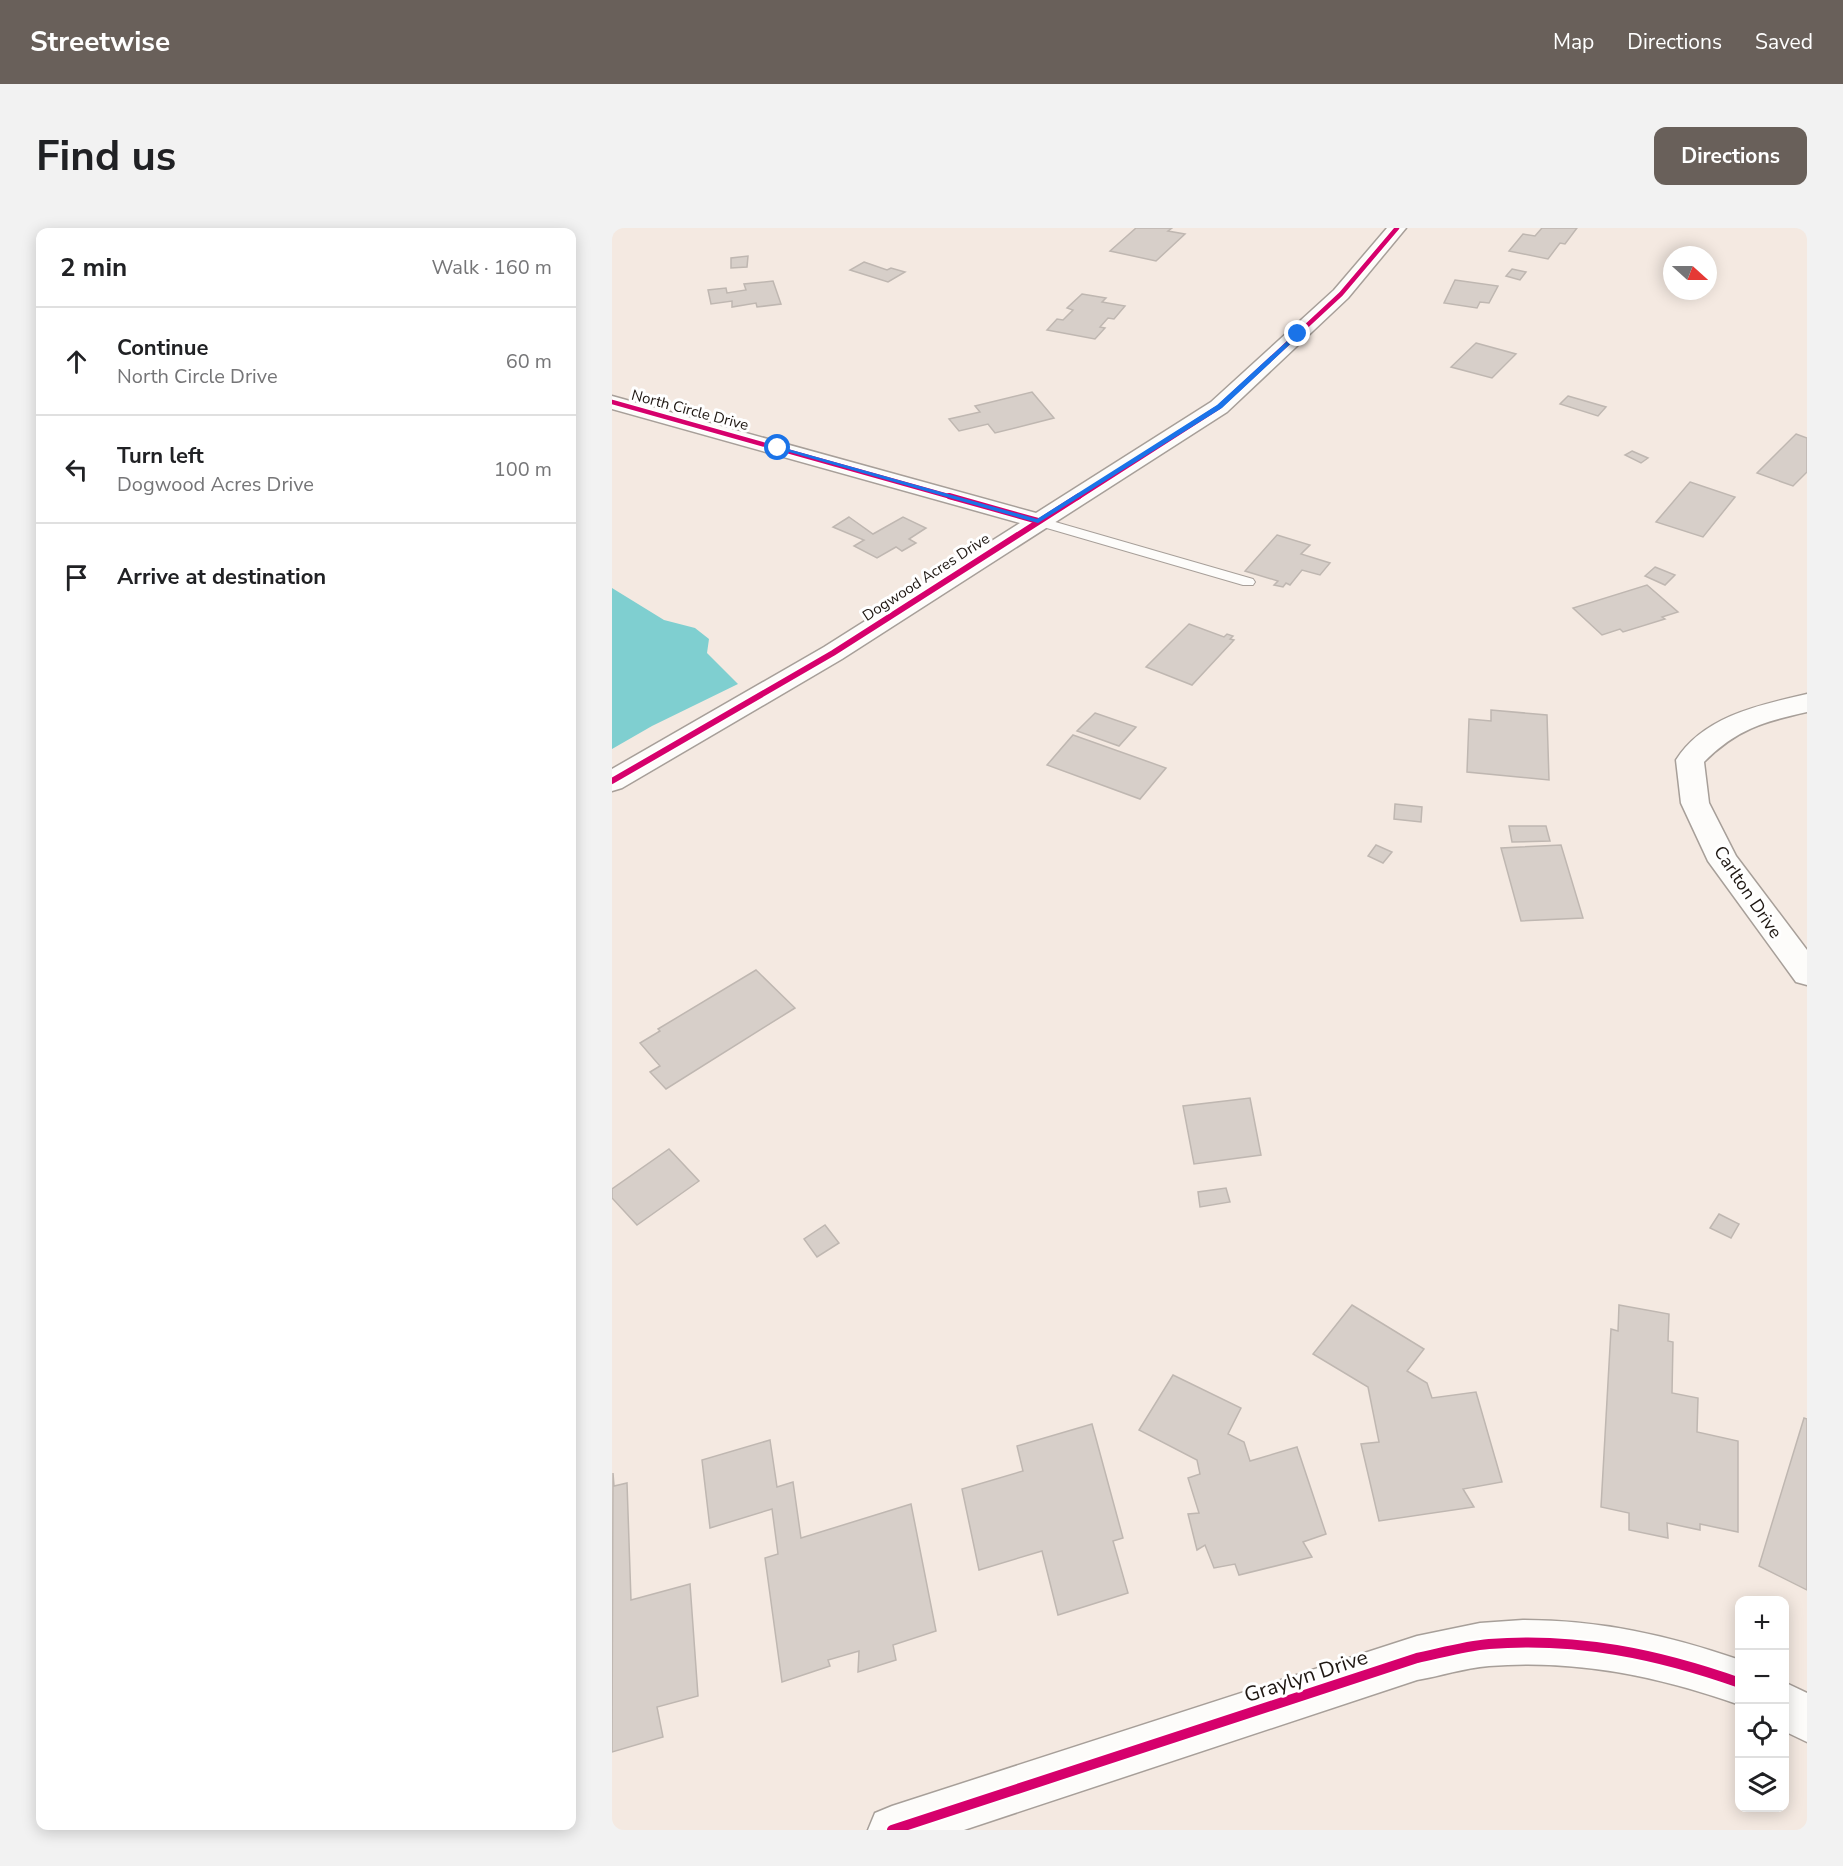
<!DOCTYPE html>
<meta charset="utf-8">
<style>
:root{--surface:#fff;--page:#f2f2f2;--text:#202124;--muted:#757577;--line:#e0e0e0;--accent:#69605a}
body{margin:0;font-family:"Nunito Sans",sans-serif;background:var(--page);color:var(--text)}
.controls{position:absolute;right:18px;bottom:18px;display:grid;overflow:hidden;border-radius:12px;box-shadow:0 3px 15px #0003}
.controls button{width:54px;height:54px;display:grid;place-items:center;padding:0;border:0;border-bottom:2px solid var(--line);background:var(--surface);color:var(--text);font:30px sans-serif}
.compass{position:absolute;left:1051px;top:18px;width:54px;height:54px;border-radius:50%;background:var(--surface);box-shadow:0 3px 15px #0003;rotate:111deg}
.stop{position:absolute;width:18px;height:18px;margin:-14px;border:4px solid #1a73e8;border-radius:50%;background:#fff}
.stop.end{background:#1a73e8;border-color:#fff;box-shadow:0 2px 6px #0008}
.list{margin:0;padding:0;list-style:none}
h2{display:flex;justify-content:space-between;align-items:center;height:78px;margin:0;padding:0 24px;font-size:26px}
h2 small{font-size:20px;font-weight:400;color:var(--muted)}
.list li{display:grid;grid-template-columns:39px 1fr auto;gap:18px;align-items:center;box-sizing:border-box;height:108px;padding:0 24px;border-top:2px solid var(--line)}
.list b{display:block;font-size:22px;white-space:nowrap}
.list p{margin:0;font-size:20px;white-space:nowrap;color:var(--muted)}
.list em{font-size:20px;font-style:normal;color:var(--muted)}
.icon{flex:none;width:33px;height:33px;fill:none;stroke:currentColor;stroke-width:2;stroke-linecap:round;stroke-linejoin:round}
.map{position:relative;flex:none;width:1195px;height:1602px;overflow:hidden;border-radius:12px}
header{display:flex;align-items:center;gap:36px;box-sizing:border-box;height:84px;padding:0 30px;background:var(--accent);color:#fff}
header strong{font-size:28px}
nav{display:flex;gap:33px;margin-inline-start:auto;font-size:21px}
.intro{display:flex;align-items:center;justify-content:space-between;box-sizing:border-box;height:144px;padding:0 36px}
h1{margin:0;font-size:42px}
.button{padding:15px 27px;border-radius:12px;background:var(--accent);color:#fff;font-size:21px;font-weight:700}
main{display:flex;gap:36px;padding:0 36px}
aside{flex:1;background:var(--surface);border-radius:12px;box-shadow:0 3px 15px #0003}
.map>svg:first-child{display:block}
.water{fill:#7fcfd0}
.building{fill:#d7cfc9;stroke:#bfb7b1;stroke-width:1.5}
.lines{fill:none;stroke-linecap:round;stroke-linejoin:round}
.service-casing{stroke:#a79f99;stroke-width:2}
.minor-casing{stroke:#a79f99;stroke-width:3}
.service{fill:#fdfcfa;fill-rule:evenodd}
.minor{fill:#fdfcfa;fill-rule:evenodd}
.cycleway-far2-casing{stroke:#fff;stroke-width:7}
.cycleway-far1-casing{stroke:#fff;stroke-width:9}
.cycleway-casing{stroke:#fff;stroke-width:14}
.cycleway-far2{stroke:#d6006c;stroke-width:4.5}
.cycleway-far1{stroke:#d6006c;stroke-width:6}
.cycleway{stroke:#d6006c;stroke-width:10}
.route{fill:#1a73e8}
.labels{text-anchor:middle;dominant-baseline:central;stroke-width:6;stroke-linejoin:round;paint-order:stroke}
.far-street-label{font-size:15px;fill:#1e1712;stroke:#fff}
.street-label{font-size:18px;fill:#1e1712;stroke:#fff}
.near-street-label{font-size:21px;fill:#1e1712;stroke:#fff}
</style>
<header>
<strong>Streetwise</strong>
<nav><a>Map</a><a>Directions</a><a>Saved</a></nav>
</header>
<div class="intro"><h1>Find us</h1><a class="button">Directions</a></div>
<main>
<aside>
<h2>2 min<small>Walk · 160 m</small></h2>
<ul class="list">
<li><svg class="icon" aria-label="ahead" viewBox="0 0 24 24"><path d="M12 20V5M6 11l6-6 6 6"/></svg><div><b>Continue</b><p>North Circle Drive</p></div><em>60 m</em></li>
<li><svg class="icon" aria-label="left" viewBox="0 0 24 24"><path d="M17 20v-9H6M10 6l-5 5 5 5"/></svg><div><b>Turn left</b><p>Dogwood Acres Drive</p></div><em>100 m</em></li>
<li><svg class="icon" aria-label="arrive" viewBox="0 0 24 24"><path d="M6 21V4h12l-3 4 3 4H6"/></svg><div><b>Arrive at destination</b></div></li>
</ul>
</aside>
<div class="map">
<svg width="1195" height="1602" viewBox="0 0 1195 1602">
<rect width="100%" height="100%" fill="#f4e9e1"/>
<!-- water -->
<polygon class="water" points="0,360 52,392 83,400 97,411 95,425 126,456 40,498 0,521"/>
<!-- building -->
<g class="building">
<polygon points="524,0 560,0 556,3 573,6 544,33 498,23"/>
<polygon points="930,0 965,0 953,16 948,15 936,31 897,23 911,6 923,8"/>
<polygon points="136,28 135,39 119,40 119,30"/>
<polygon points="252,34 275,42 279,40 293,44 276,54 238,42"/>
<polygon points="900,41 914,44 908,52 894,48"/>
<polygon points="843,52 886,58 877,75 868,74 865,80 832,75"/>
<polygon points="161,53 169,76 145,79 144,75 120,79 120,73 99,76 96,62 114,60 115,65 134,62 132,56"/>
<polygon points="470,66 494,70 490,74 513,78 502,91 496,90 488,99 493,100 483,111 435,102 445,91 451,92 461,82 455,80"/>
<polygon points="864,115 904,126 880,150 839,139"/>
<polygon points="420,164 442,190 383,205 376,196 347,203 337,191 368,184 363,178"/>
<polygon points="956,168 994,179 986,188 948,176"/>
<polygon points="1184,206 1195,210 1195,244 1181,258 1145,245"/>
<polygon points="1020,223 1036,230 1029,235 1013,227"/>
<polygon points="1078,254 1123,269 1091,309 1044,294"/>
<polygon points="237,289 261,306 291,289 314,300 297,311 304,315 290,323 284,319 265,330 242,318 252,312 221,299"/>
<polygon points="665,307 698,317 689,326 718,335 708,347 690,342 678,357 674,355 671,359 662,357 666,353 633,343"/>
<polygon points="1043,339 1063,347 1053,357 1033,348"/>
<polygon points="1035,357 1066,384 1050,389 1053,391 1011,404 1008,401 990,407 961,380"/>
<polygon points="577,396 612,409 615,406 621,408 618,411 622,412 580,457 534,439"/>
<polygon points="879,482 935,487 937,552 855,544 857,491 879,493"/>
<polygon points="483,485 524,499 507,518 465,503"/>
<polygon points="461,507 554,540 528,571 435,537"/>
<polygon points="783,576 810,579 809,594 782,591"/>
<polygon points="897,598 934,598 938,613 900,614"/>
<polygon points="764,617 780,624 771,635 756,628"/>
<polygon points="949,617 971,690 909,693 889,620"/>
<polygon points="144,742 183,780 54,861 38,844 48,838 28,815 48,803 46,801"/>
<polygon points="638,870 649,927 582,936 571,878"/>
<polygon points="57,921 87,953 25,997 0,970 0,961"/>
<polygon points="614,960 618,974 588,979 586,964"/>
<polygon points="1107,986 1127,996 1119,1010 1098,1000"/>
<polygon points="213,997 227,1015 205,1029 192,1011"/>
<polygon points="740,1077 812,1121 795,1143 815,1155 820,1170 864,1164 890,1254 851,1261 862,1279 767,1293 749,1216 767,1214 756,1159 701,1126"/>
<polygon points="1007,1077 1057,1086 1056,1113 1061,1114 1060,1165 1086,1170 1085,1204 1126,1213 1126,1304 1088,1296 1088,1302 1055,1295 1056,1310 1017,1302 1017,1285 989,1279 999,1101 1006,1103"/>
<polygon points="561,1147 629,1180 616,1206 632,1214 638,1233 685,1219 714,1306 691,1314 700,1329 627,1347 623,1336 602,1340 593,1317 585,1322 576,1286 587,1285 576,1250 588,1246 585,1232 527,1202"/>
<polygon points="1192,1190 1195,1191 1195,1362 1147,1338"/>
<polygon points="480,1196 511,1310 501,1313 516,1365 446,1387 430,1323 367,1342 350,1261 411,1243 405,1218"/>
<polygon points="158,1212 165,1259 181,1254 189,1310 299,1276 324,1403 281,1417 284,1432 246,1444 247,1423 216,1432 218,1438 170,1454 153,1330 166,1326 160,1281 98,1300 90,1232"/>
<polygon points="1,1245 2,1258 15,1255 19,1372 78,1356 86,1468 45,1479 51,1509 0,1524"/>
</g>
<g class="lines">
<!-- service casing -->
<g class="service-casing">
<polygon id="service" points="426,289 641,351 643,354 641,357 631,357 421,296 421,290"/>
</g>
<!-- minor casing -->
<g class="minor-casing">
<g id="minor">
<polygon points="775,0 794,0 736,70 615,184 230,431 10,560 0,563 0,541 212,419 408,295 0,181 0,168 424,285 599,174 722,62"/>
<path d="M 1195,466 L 1195,484 C 1151,494 1125,501 1092,534 L 1097,575 L 1124,628 L 1195,722 L 1195,757 L 1184,754 L 1096,633 L 1069,575 L 1064,532 C 1092,488 1148,477 1195,466 Z"/>
<path d="M 911,1392 C 987,1392 1056,1407 1128,1432 L 1128,1477 C 1046,1448 964,1431 877,1438 C 852,1440 829,1448 805,1452 L 352,1602 L 256,1602 L 263,1585 L 280,1578 L 805,1408 L 868,1395 Z"/>
<polygon points="1172,1454 1195,1465 1195,1514 1172,1503"/>
</g>
</g>
<!-- service -->
<use href="#service" class="service"/>
<!-- minor -->
<use href="#minor" class="minor"/>
<!-- cycleway-far2 casing -->
<g class="cycleway-far2-casing">
<g id="cycleway-far2">
<polyline points="0,174 343,270"/>
<polyline points="465,270 607,179 729,66 785,0"/>
</g>
</g>
<!-- cycleway-far1 casing -->
<g class="cycleway-far1-casing">
<g id="cycleway-far1">
<polyline points="337,268 426,293"/>
<polyline points="0,553 221,425 467,268"/>
</g>
</g>
<!-- cycleway casing -->
<g class="cycleway-casing">
<path id="cycleway" d="M 280,1602 L 805,1430 C 829,1425 853,1418 877,1416 C 964,1409 1046,1426 1128,1455"/>
</g>
<!-- cycleway-far2 -->
<use href="#cycleway-far2" class="cycleway-far2"/>
<!-- cycleway-far1 -->
<use href="#cycleway-far1" class="cycleway-far1"/>
<!-- cycleway -->
<use href="#cycleway" class="cycleway"/>
</g>
<!-- route -->
<polygon class="route" points="684,105 689,106 610,180 426,295 163,220 169,219 425,291 605,177"/>
<g class="labels">
<!-- far-street labels -->
<g class="far-street-label">
<text transform="translate(78 182) rotate(15)">North Circle Drive</text>
<text transform="translate(314 349) rotate(-33)">Dogwood Acres Drive</text>
</g>
<!-- street labels -->
<g class="street-label">
<text transform="translate(1136 664) rotate(56)">Carlton Drive</text>
</g>
<!-- near-street labels -->
<g class="near-street-label">
<text transform="translate(694 1448) rotate(-18)">Graylyn Drive</text>
</g>
</g>
</svg>
<div class="controls">
<button>+</button>
<button>−</button>
<button><svg class="icon" aria-label="locate" viewBox="0 0 24 24"><circle cx="12" cy="12" r="6"/><path d="M12 2v4M12 18v4M2 12h4M18 12h4"/></svg></button>
<button><svg class="icon" aria-label="layers" viewBox="0 0 24 24"><path d="M12 4l9 5-9 5-9-5zM3 14l9 5 9-5"/></svg></button>
</div>
<svg class="compass" viewBox="-18 -18 36 36"><path d="M0-13l5 13h-10z" fill="#e53935"/><path d="M0 13l5-13h-10z" fill="#757577"/></svg>
<div class="stop" style="left:166px;top:220px"></div>
<div class="stop end" style="left:686px;top:106px"></div>
</div>
</main>
